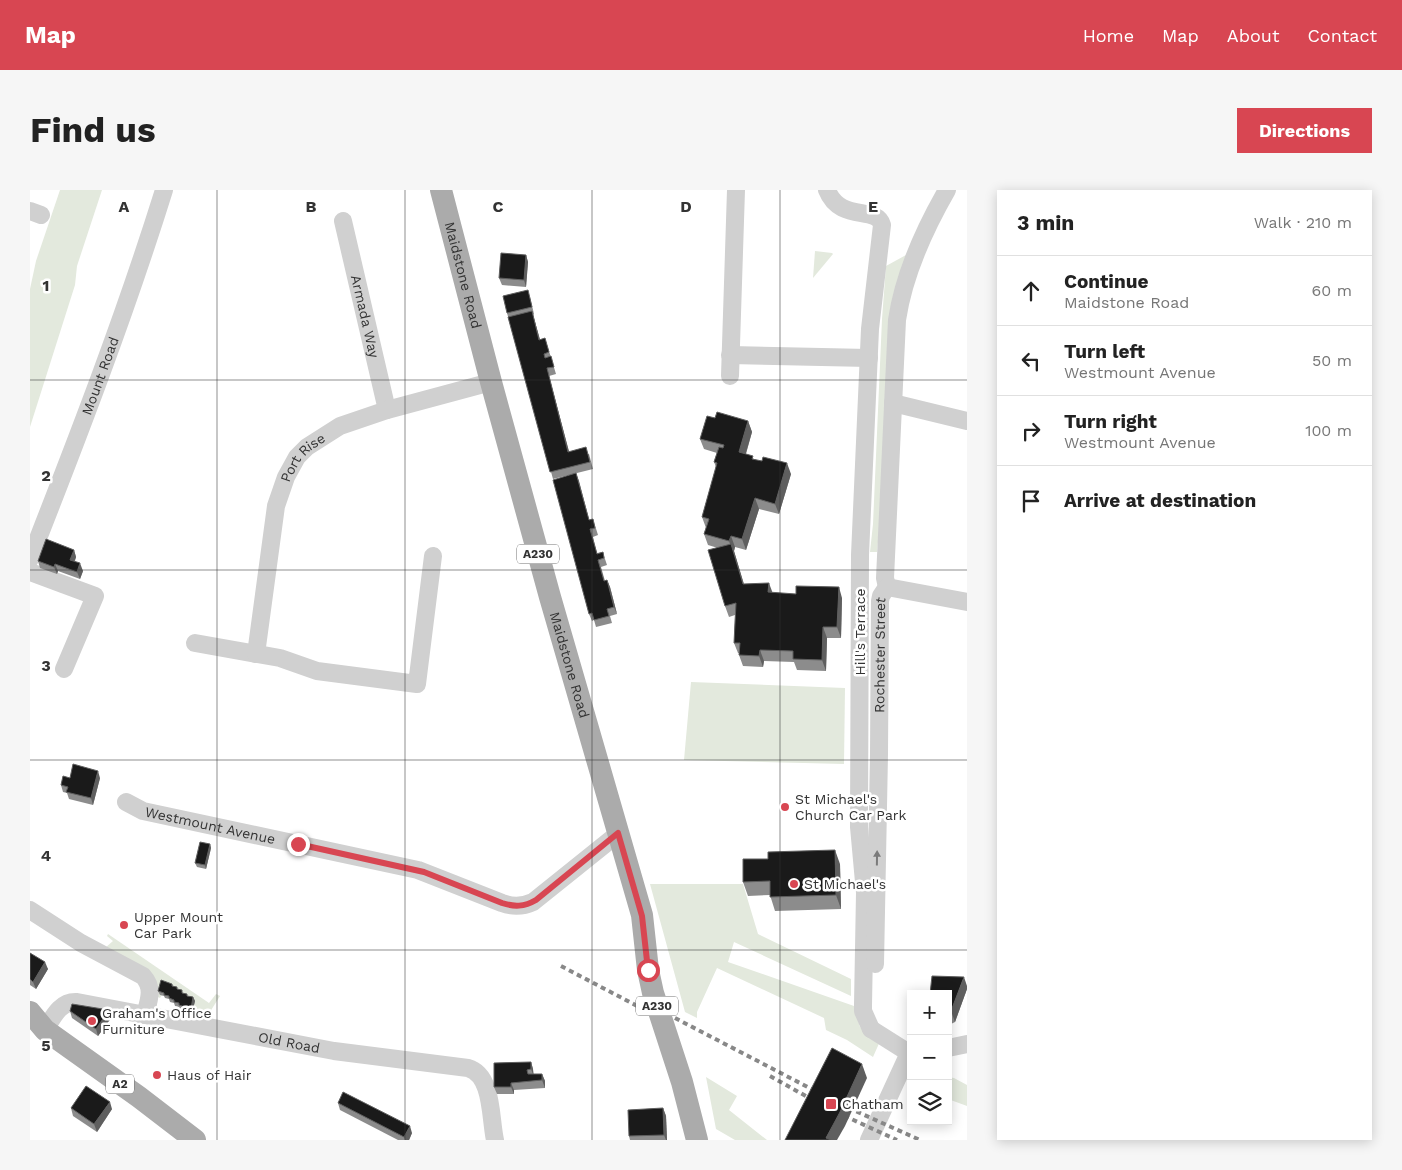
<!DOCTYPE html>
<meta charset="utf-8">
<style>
:root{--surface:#fff;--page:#f6f6f6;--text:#222;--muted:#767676;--line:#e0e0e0;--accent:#d84652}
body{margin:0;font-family:"Work Sans",sans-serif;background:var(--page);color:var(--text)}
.controls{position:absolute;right:15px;bottom:15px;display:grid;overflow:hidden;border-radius:0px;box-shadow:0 2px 12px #0003}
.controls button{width:45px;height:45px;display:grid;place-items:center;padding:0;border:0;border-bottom:1px solid var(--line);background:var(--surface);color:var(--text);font:25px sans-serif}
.stop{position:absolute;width:15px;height:15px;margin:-11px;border:4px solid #d84652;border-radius:50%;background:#fff}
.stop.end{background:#d84652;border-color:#fff;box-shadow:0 1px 5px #0008}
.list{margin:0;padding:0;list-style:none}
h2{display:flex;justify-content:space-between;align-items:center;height:65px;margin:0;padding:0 20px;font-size:21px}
h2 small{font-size:16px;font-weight:400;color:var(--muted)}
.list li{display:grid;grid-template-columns:32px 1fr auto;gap:15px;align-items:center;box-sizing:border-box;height:70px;padding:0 20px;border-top:1px solid var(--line)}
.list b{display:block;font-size:19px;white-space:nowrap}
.list p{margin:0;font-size:16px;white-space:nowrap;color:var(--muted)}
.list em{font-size:16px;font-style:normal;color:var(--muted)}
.icon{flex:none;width:28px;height:28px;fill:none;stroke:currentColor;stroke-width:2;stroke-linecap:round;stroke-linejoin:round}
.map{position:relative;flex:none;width:937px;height:950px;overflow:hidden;border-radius:0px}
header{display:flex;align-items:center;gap:30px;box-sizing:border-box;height:70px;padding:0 25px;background:var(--accent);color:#fff}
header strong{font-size:24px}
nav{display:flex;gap:28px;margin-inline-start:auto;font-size:18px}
.intro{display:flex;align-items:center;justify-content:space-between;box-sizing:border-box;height:120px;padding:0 30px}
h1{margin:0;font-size:35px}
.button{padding:12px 22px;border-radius:0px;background:var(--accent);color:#fff;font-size:18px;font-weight:700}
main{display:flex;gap:30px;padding:0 30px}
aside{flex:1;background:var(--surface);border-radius:0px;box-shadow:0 2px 12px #0003}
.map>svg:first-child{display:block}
.green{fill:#e3e9dd}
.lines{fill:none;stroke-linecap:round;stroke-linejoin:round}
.minor{stroke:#d0d0d0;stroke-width:18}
.major{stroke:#ababab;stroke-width:22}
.rail{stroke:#888;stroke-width:4;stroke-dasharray:5 4;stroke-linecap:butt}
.wall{fill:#8c8c8c}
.shaded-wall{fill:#5f5f5f}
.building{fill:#1a1a1a;stroke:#5f5f5f}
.oneway{fill:#7a7a7a}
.route{stroke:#d84652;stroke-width:6}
.grid{fill:none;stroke:#333;stroke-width:1;stroke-opacity:0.55}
.poi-dot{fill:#d84652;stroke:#fff;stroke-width:2}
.labels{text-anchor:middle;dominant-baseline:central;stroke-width:5;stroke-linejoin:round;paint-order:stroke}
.shield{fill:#fff;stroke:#707070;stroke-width:1}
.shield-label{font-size:12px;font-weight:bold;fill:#333}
.street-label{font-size:14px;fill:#333;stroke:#fff}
.poi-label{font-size:14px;fill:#333;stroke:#fff;text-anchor:start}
.grid-label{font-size:16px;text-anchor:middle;font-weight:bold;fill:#333;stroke:#fff;stroke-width:5;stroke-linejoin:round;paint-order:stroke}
</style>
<header>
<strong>Map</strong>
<nav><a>Home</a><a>Map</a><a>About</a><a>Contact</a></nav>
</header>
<div class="intro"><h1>Find us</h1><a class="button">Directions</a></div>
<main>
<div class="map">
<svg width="937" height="950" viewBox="0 0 937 950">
<rect width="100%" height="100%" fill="#fff"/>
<!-- green -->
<g class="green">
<polygon points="30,0 72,0 47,76 45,95 0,237 0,99 6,71"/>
<polygon points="785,61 802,63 803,64 783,88"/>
<polygon points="876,65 847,362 840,362 843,334 852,129 856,76"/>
<polygon points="661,492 815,498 814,574 654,570"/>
<polygon points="620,694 713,694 728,744 821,789 821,806 704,752 698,772 824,816 830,837 851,849 843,867 817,850 796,840 794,828 687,778 667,822 667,828 655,822"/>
<polygon points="78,744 179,813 186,804 190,806 178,825 172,826 162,823 164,811 132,805 130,808 126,806 75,758 83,751 77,746"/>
<polygon points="676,887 707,906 699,920 737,950 705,950 686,939"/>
<polygon points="918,887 924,888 937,895 937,916 918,909"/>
</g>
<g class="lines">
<!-- minor -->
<g class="minor">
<path d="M 797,0 C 810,33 847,15 852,35 L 840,139 L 830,365 L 829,637 L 835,703 L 833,815 L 833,821 L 841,839"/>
<polyline points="0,21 11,25"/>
<path id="s1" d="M 313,31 L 357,220"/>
<polyline points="700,165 839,168"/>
<polyline points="700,186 706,0"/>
<polyline points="863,213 937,231"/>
<path id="s2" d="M 0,369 C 48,247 95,125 134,0"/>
<polyline points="0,382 65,406 34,479"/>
<path d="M 857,397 L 855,388 L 867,130 C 874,83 894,40 917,0"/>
<polyline points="857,397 937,412"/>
<polyline points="165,453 250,468 287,481 387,494 403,366"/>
<path id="s3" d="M 226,464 L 246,316 L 256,287 L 267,267 L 277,257 L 310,236 L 357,220 L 461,192"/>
<path id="s4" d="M 96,612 L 113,621 L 388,680 L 472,713 C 483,717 492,717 503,712 L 589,643"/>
<path d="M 0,720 L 51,753 L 113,786 C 124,798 119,810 115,825"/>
<path id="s5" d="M 845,774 L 849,564 L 850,411 L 851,406 L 857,397"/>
<polyline points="841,839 879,863"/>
<path id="s6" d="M 15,840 C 23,827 30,811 47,812 L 304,861 L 438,878 C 463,885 460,928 465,950"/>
<polyline points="918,858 937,854"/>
<polyline points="839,950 879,863"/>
</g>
<!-- major -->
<g class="major">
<path id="s7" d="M 411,0 L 461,192 L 520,407 L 612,725 L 618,780 L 623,803 L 652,892 L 667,950"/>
<polyline points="0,822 15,840 109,907 165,950"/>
</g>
<!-- rail -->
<g class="rail">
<polyline points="531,776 613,819"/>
<polyline points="645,828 793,905"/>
<polyline points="740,886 790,914"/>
<polyline points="810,914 890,950"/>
<polyline points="806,922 867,950"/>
</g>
</g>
<!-- wall -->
<g class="wall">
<polygon points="496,65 498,72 496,97 472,95 469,88"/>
<polygon points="500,107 504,124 503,125 510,150 515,148 526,184 519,186 539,262 559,264 563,279 523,289 477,123"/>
<polygon points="718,231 722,242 716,264 724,269 761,284 749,324 729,319 716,360 705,357 704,361 714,394 742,403 812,408 811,448 797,448 796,481 767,480 764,472 734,471 733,477 713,476 709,465 709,463 708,463 704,453 705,425 699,427 695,416 688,358 678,355 674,344 676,338 672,327 686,277 684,272 687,263 674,259 670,249"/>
<polygon points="546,283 559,330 563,329 568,345 563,347 567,363 573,362 575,369 577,375 571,377 575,391 577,390 580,397 587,424 580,426 582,433 566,437 564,430 562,431 559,424"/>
<polygon points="44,360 46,367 45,371 53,381 50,389 28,381 27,384 10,378 8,371"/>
<polygon points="40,588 70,588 63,615 39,609 37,603 33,602 31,595"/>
<polygon points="180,654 181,658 176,679 167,677 165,673"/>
<polygon points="810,674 811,719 745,721 740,705 718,706 713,692"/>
<polygon points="0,763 18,779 6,799 0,795"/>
<polygon points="142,794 143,796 153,803 157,806 163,807 165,811 162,823 150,819 149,817 145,816 144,813 140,812 139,809 135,808 134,806 130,805 128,801"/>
<polygon points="937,796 937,799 925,832 921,834 918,834 918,804"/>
<polygon points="79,820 81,828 68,846 42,828 40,821"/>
<polygon points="501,872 503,879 503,884 512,884 515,891 515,898 484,900 484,904 467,904 464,897"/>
<polygon points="308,913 382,943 379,950 368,950 310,920"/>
<polygon points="41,918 82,919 67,942 43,926"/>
<polygon points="633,918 636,926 637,950 600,950 599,946"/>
</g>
<!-- shaded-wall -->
<g class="shaded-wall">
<polygon points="496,65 498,72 496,97 494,90"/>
<polygon points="502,121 504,128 512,157 509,150"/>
<polygon points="517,178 519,186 541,269 538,262"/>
<polygon points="718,231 722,242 713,273 709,262"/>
<polygon points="757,273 761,284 749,324 745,314"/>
<polygon points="546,283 549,291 561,337 559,330"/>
<polygon points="725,308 729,319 716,360 712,349"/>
<polygon points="701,346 705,357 704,361 717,405 699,351"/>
<polygon points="44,360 46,367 42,377 40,370"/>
<polygon points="50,373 53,381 50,389 47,382"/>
<polygon points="25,374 28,381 27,384 24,377"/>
<polygon points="577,390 580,397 587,424 584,417"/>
<polygon points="739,393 743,404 738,402"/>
<polygon points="809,397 812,408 811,448 807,437"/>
<polygon points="793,437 797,448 796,481 792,470"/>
<polygon points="730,460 734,471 733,477 729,466"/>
<polygon points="68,581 70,588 63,615 61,608"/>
<polygon points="180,654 181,658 176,679 175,675"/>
<polygon points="805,660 810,674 811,719 806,705"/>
<polygon points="15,772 18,779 6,799 3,792"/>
<polygon points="934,787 937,796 937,799 925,832 921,821"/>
<polygon points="163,807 165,811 162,823 161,819"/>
<polygon points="79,820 81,828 68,846 66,839"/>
<polygon points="501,872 503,879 504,887 501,879"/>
<polygon points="832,874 837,888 815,936 807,950 797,950 796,948"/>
<polygon points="512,884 515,891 515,898 512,890"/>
<polygon points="481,893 484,900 484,904 481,897"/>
<polygon points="80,912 82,919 67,942 64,934"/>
<polygon points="633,918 636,926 637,950 636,950 634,945"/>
<polygon points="380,936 382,943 379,950 375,950 374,947"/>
</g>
<!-- building -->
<g class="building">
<polygon points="471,63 496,65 494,90 469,88"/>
<polygon points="498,100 502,117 477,123 473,106"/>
<polygon points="502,121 509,150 515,148 519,162 514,164 515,168 521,166 524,177 517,178 538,262 556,257 560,272 520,282 478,127"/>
<polygon points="687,222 718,231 709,262 723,266 722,269 732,271 733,267 757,273 745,314 725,308 712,349 701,346 699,351 674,344 679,329 672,327 687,273 684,272 689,257 693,258 694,255 670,249 677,226 685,228"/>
<polygon points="546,283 559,330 563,329 565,338 560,339 567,364 573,362 574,368 568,370 574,391 577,390 584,417 577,419 579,426 564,430 562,423 559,424 523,290"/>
<polygon points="16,349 44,360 40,370 50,373 47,382 25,374 24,377 8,371"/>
<polygon points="701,354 713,394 739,393 738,402 766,404 766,396 809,397 807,437 793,437 792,470 763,469 763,461 730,460 729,466 709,465 710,453 704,453 706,413 695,416 678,360"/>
<polygon points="43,574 68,581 61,608 36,602 38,597 31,595 33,586 40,588"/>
<polygon points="170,652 180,654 175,675 165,673"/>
<polygon points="805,660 806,705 740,707 740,691 713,692 713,669 738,669 738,662"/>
<polygon points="0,763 15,772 3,792 0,789"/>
<polygon points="902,786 934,787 921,821 918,823 918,804 900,804"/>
<polygon points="131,790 142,794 142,796 147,797 147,799 152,800 152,803 157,804 157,806 163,807 161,819 149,815 149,813 144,812 144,810 139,808 139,806 134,805 134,803 128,801"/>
<polygon points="42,814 79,820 66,839 40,821"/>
<polygon points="802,858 832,874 810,922 796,948 801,950 755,950"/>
<polygon points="501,872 501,879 497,880 498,884 512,884 512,890 481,893 481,897 464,897 464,873"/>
<polygon points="56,896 80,912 64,934 41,918"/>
<polygon points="313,902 380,936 374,947 308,913"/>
<polygon points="633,918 634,945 599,946 598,920"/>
</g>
<!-- one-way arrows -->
<defs><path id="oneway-solid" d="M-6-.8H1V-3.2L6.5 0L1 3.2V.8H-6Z" transform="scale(1.25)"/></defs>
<use class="oneway" href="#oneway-solid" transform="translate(847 668) rotate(-89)"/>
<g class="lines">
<!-- route -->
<path class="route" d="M 268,654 L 394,682 L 472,713 C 484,717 494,717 506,710 L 588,643 L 612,726 L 618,780"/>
</g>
<!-- grid -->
<path class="grid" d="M 187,0 L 187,950M 375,0 L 375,950M 562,0 L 562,950M 750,0 L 750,950M 0,190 L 937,190M 0,380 L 937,380M 0,570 L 937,570M 0,760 L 937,760"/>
<!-- markers -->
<g class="poi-dot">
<circle cx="755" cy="617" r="5"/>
<circle cx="764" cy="694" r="5"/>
<circle cx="94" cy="735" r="5"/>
<circle cx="62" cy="831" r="5"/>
<circle cx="127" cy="885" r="5"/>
<rect x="795" y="908" width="12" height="12" rx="2.5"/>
</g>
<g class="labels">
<!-- shield labels -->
<g class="shield">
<rect x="487" y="354.5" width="42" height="19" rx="4"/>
<rect x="606" y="806.5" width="42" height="19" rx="4"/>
<rect x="76" y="884.5" width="28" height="19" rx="4"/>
</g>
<g class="shield-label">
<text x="508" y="364">A230</text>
<text x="627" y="816">A230</text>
<text x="90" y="894">A2</text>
</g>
<!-- street labels -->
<g class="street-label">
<text stroke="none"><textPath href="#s7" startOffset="88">Maidstone Road</textPath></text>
<text stroke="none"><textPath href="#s1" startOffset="98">Armada Way</textPath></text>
<text stroke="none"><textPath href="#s2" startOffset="196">Mount Road</textPath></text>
<text stroke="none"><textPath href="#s3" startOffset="206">Port Rise</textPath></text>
<text transform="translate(830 442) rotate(-90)">Hill's Terrace</text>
<text stroke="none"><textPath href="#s5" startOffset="309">Rochester Street</textPath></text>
<text stroke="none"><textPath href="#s7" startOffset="492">Maidstone Road</textPath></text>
<text stroke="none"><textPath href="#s4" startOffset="88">Westmount Avenue</textPath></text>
<text stroke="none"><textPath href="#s6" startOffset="261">Old Road</textPath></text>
</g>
<!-- poi labels -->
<g class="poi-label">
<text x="765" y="609">St Michael's<tspan x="765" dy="16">Church Car Park</tspan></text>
<text x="774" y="694">St Michael's</text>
<text x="104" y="727">Upper Mount<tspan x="104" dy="16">Car Park</tspan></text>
<text x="72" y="823">Graham's Office<tspan x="72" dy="16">Furniture</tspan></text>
<text x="137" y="885">Haus of Hair</text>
<text x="812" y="914">Chatham</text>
</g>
</g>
<g class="grid-label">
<text x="94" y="22">A</text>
<text x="281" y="22">B</text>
<text x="468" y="22">C</text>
<text x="656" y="22">D</text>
<text x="843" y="22">E</text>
<text x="16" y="101">1</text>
<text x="16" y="291">2</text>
<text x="16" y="481">3</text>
<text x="16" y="671">4</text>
<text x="16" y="861">5</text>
</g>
</svg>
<div class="controls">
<button>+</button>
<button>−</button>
<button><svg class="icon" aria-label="layers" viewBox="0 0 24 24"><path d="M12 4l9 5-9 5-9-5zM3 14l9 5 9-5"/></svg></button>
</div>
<div class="stop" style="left:618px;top:780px"></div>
<div class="stop end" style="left:268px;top:654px"></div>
</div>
<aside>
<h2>3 min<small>Walk · 210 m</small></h2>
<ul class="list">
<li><svg class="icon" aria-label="ahead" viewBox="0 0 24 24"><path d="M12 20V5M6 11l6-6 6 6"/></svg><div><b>Continue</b><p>Maidstone Road</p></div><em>60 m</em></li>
<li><svg class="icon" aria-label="left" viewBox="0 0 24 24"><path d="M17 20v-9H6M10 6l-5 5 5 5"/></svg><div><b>Turn left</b><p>Westmount Avenue</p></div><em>50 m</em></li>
<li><svg class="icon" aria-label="right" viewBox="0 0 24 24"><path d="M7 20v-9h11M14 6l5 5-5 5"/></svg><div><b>Turn right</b><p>Westmount Avenue</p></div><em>100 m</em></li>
<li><svg class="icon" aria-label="arrive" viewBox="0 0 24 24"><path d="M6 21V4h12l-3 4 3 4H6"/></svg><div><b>Arrive at destination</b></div></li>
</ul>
</aside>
</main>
